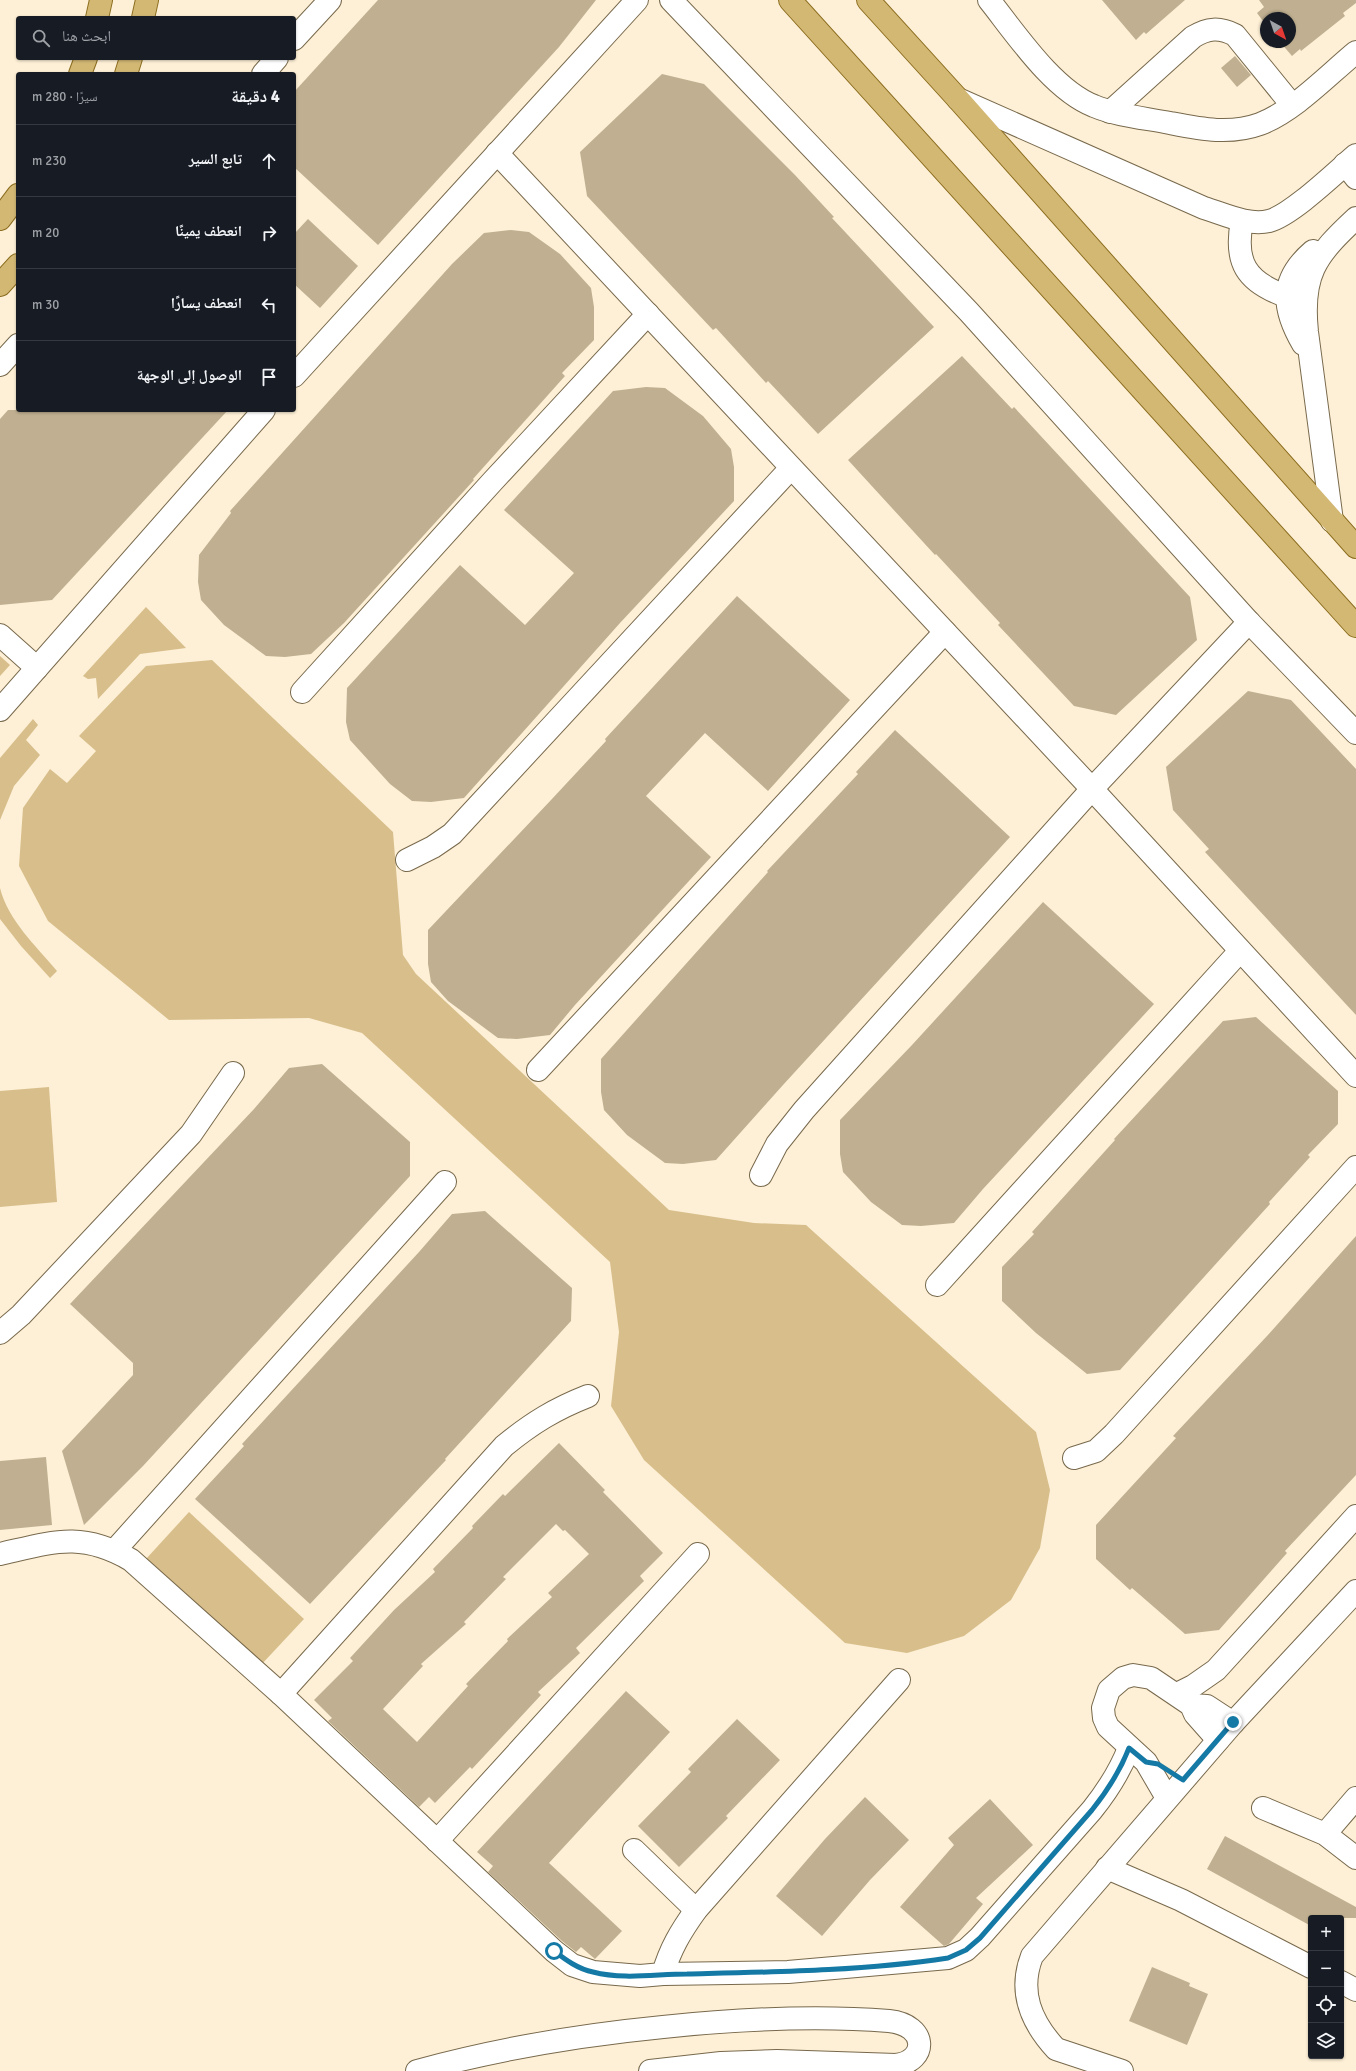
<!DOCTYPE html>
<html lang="ar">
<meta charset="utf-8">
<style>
:root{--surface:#171b24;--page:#20242c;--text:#f1f3f6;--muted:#9ea1a6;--line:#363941}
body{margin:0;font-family:Signika,"Noto Naskh Arabic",sans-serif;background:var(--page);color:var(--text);direction:rtl}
.controls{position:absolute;right:12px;bottom:12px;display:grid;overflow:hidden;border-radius:4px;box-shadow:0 1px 3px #0004}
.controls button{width:36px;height:36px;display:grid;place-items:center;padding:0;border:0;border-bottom:1px solid var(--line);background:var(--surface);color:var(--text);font:20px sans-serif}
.compass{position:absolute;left:1260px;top:12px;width:36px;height:36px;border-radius:50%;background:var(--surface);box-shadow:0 1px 3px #0004;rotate:140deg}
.stop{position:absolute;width:12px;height:12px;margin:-9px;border:3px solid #1479a5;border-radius:50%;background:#fff}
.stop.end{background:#1479a5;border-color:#fff;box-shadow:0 1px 4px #0008}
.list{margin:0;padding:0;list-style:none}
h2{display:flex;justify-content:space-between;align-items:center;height:52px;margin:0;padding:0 16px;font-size:17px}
h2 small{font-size:13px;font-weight:400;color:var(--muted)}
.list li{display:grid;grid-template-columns:26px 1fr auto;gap:12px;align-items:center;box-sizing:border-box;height:72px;padding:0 16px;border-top:1px solid var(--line)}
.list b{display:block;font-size:15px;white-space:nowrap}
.list em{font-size:13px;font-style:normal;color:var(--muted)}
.icon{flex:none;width:22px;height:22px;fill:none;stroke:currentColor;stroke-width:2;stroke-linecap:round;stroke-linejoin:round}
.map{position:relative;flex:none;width:1356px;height:2071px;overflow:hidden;direction:ltr}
.search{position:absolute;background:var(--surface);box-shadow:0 1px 3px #0004;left:16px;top:16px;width:280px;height:44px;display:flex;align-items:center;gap:10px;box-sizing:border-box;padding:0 14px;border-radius:4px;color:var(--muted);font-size:15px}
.panel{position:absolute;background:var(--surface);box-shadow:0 1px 3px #0004;left:16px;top:72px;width:280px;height:340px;border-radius:4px;direction:rtl}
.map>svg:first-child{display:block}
.green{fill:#d8be8b}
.building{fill:#c0b091;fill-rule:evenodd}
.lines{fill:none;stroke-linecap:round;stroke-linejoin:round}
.minor-casing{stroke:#78694c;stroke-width:24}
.major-casing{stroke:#8c6d1f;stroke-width:24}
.minor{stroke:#fff;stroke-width:22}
.major{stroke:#d3b874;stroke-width:22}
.route{stroke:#1479a5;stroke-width:5}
</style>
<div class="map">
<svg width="1356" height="2071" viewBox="0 0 1356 2071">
<rect width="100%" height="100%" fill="#fdf0d6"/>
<!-- green -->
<g class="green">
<polygon points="146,607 186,648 140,654 98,699 96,678 88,679 83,676"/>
<polygon points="0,656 10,665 0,676"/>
<polygon points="212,660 393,832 403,955 416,974 669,1210 754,1223 806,1225 1036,1432 1050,1490 1040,1548 1011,1600 964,1636 907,1653 845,1643 644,1460 611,1406 619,1332 610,1262 362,1033 309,1018 169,1020 48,921 19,866 23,808 50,769 67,783 96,751 79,736 146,666"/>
<polygon points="33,719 38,725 26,740 40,755 14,786 0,820 0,758"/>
<path d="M 0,888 C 8,920 36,946 57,971 L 50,978 L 21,946 L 0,919 Z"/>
<polygon points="49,1087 57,1202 0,1207 0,1091"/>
<polygon points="189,1512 304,1619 260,1666 146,1559"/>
</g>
<!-- building -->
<g class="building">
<polygon points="378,0 596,0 559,47 378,245 294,167 294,92"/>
<polygon points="1102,0 1185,0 1146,34 1144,32 1136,40"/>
<polygon points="1259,0 1356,0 1356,3 1343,13 1345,16 1301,51 1300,49 1292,56 1280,42 1290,42 1290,18 1266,18 1266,25 1257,13 1264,7"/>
<polygon points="1235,56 1251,75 1237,87 1221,68"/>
<polygon points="662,74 704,84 795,175 834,217 832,218 934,327 818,434 768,381 766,383 716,328 713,330 587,196 580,152"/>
<polygon points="308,219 358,266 320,308 294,284 294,234"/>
<polygon points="511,230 529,232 560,254 591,288 594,307 594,340 562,373 565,376 473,479 474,480 344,623 311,654 285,657 266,656 224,625 201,600 198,582 199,555 231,513 230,511 452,264 484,233"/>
<polygon points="962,356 1012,409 1014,407 1190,597 1197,640 1116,715 1074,706 998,625 1000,623 936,554 935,555 848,460"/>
<polygon points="646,387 665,388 703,416 731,449 734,467 734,501 620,623 464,798 431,802 412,801 390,784 350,740 346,722 347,688 460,565 525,625 574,573 504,510 613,391"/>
<polygon points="8,410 228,410 52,600 0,605 0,419"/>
<polygon points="737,596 850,700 768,791 705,733 646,796 711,857 575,1005 550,1035 517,1039 498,1038 448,1001 431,982 428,964 428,930 551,800 606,741 605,739"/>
<polygon points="1248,691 1291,700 1356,769 1356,1015 1205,852 1209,849 1173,810 1166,767"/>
<polygon points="895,730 1010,837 783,1085 716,1160 683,1164 665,1163 627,1135 604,1110 601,1092 601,1059 768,872 767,871 858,774 856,772"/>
<polygon points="1043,902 1154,1004 983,1189 954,1223 921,1226 902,1225 871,1202 843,1172 840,1154 840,1120 912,1045"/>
<polygon points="1256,1017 1338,1091 1338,1124 1308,1155 1310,1157 1269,1202 1270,1204 1120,1370 1087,1374 1036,1333 1002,1301 1002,1267 1034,1234 1032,1232 1115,1140 1114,1139 1223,1021"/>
<polygon points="322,1064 410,1142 410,1176 143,1466 84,1525 62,1451 133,1375 133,1363 70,1304 254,1109 289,1068"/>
<polygon points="485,1211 572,1288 571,1321 445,1459 446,1460 310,1604 195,1499 244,1446 242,1444 419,1252 452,1214"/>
<polygon points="1356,1236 1356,1475 1285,1551 1287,1553 1219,1630 1185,1634 1132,1588 1130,1590 1096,1559 1096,1525 1176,1438 1173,1436 1267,1336"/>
<path d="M 559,1443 L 605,1490 L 603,1492 L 663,1553 L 640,1576 L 644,1581 L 576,1648 L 580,1653 L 538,1692 L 541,1695 L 472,1769 L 470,1767 L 435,1803 L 429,1797 L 419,1807 L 328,1721 L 332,1718 L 314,1700 L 353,1661 L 350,1658 L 394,1610 L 435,1572 L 433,1569 L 473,1528 L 472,1526 L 503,1494 L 505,1496 ZM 556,1524 L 563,1531 L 565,1530 L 589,1554 L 548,1593 L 552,1597 L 507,1639 L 508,1641 L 466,1684 L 468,1686 L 417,1742 L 383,1709 L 423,1666 L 421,1664 L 466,1624 L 464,1622 L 506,1579 L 503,1577 Z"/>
<polygon points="46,1457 52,1525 0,1530 0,1461"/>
<polygon points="626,1691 670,1732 549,1863 622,1931 595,1959 581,1947 576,1952 562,1941 488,1872 493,1866 477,1852"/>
<polygon points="737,1719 780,1760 726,1816 728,1818 679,1867 638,1826 691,1772 688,1769"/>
<polygon points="865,1797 909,1840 870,1880 822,1936 776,1896 825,1839"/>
<polygon points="990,1799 1033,1845 976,1898 983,1904 949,1944 944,1946 900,1907 954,1845 948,1838"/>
<polygon points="1225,1836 1356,1907 1356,1918 1311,1918 1311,1926 1207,1869"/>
<polygon points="1152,1967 1190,1983 1189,1986 1208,1994 1187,2045 1129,2021"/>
</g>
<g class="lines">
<!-- minor casing -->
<g class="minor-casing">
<g id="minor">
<polyline points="671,0 969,312 1249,622 1356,733"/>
<path d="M 989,0 C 1016,34 1053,90 1094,106 C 1118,116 1145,118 1170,123 C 1201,129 1230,135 1260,124 C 1294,111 1327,76 1356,52"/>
<polyline points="294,39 330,0"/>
<polyline points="263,74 277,58"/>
<path d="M 958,99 L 1204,208 C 1224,214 1248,226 1269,221 C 1292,215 1337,171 1356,155"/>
<path d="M 1110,112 L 1193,37 C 1208,28 1219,27 1235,35 L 1292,105"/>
<polyline points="497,153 1092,789 1356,1076"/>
<polyline points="1345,164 1356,178"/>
<path d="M 1242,221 C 1234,262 1246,282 1286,296"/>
<path d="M 1303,344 C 1282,308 1279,280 1313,251"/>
<polyline points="0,365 18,345"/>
<polyline points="294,376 637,0"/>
<path d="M 1332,521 L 1307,332 C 1301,275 1315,256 1356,218"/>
<polyline points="0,635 37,668"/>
<polyline points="302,692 492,482 648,314"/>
<polyline points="0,710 264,410"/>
<polyline points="407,860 433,847 452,834 791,468"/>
<polyline points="538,1070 945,632"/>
<polyline points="761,1175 777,1144 804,1110 1092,789 1249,622"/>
<polyline points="937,1285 1240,951"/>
<polyline points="0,1333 21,1315 191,1134 233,1073"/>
<polyline points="1074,1458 1096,1451 1114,1434 1356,1167"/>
<polyline points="115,1550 445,1182"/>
<path d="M 0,1554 C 53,1542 81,1531 131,1560 L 281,1694 L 554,1951 L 572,1965 L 593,1972 L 640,1976 L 663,1974 L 788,1972 L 948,1958 L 966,1950 L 980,1937 L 1092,1810 C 1108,1790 1120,1771 1129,1748"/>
<path d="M 281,1694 L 504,1446 C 532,1423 555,1409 588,1396"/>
<polyline points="1177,1694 1193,1686 1216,1670 1356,1516"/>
<polyline points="1191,1705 1207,1706 1233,1723"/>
<polyline points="1167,1798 1146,1762 1108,1727 1104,1718 1103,1708 1109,1690 1123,1678 1133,1675 1151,1678 1191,1705 1195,1714 1218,1740"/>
<polyline points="1263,1808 1325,1834 1356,1858"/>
<polyline points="1325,1834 1356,1798"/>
<polyline points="437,1841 698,1554"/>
<polyline points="634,1850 696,1910"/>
<polyline points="1107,1868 1181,1900 1311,1967"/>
<path d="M 663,1974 C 670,1949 681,1931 696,1910 L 899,1680"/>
<polyline points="1341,1982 1356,1990"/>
<path d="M 417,2071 C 497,2049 581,2035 663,2027 C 739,2019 814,2015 889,2021 C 928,2025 928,2061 896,2065 L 777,2061 L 721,2063 L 650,2071"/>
<path d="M 1122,2071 L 1056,2049 C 1031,2022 1018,1992 1032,1956 L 1233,1723 L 1356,1591"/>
</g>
</g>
<!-- major casing -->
<g class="major-casing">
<g id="major">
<polyline points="790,0 1356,626"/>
<polyline points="868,0 958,99 1356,547"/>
<polyline points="97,18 101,0"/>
<polyline points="143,18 147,0"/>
<polyline points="80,74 86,58"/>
<polyline points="126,74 131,58"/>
<polyline points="0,219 18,195"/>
<polyline points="0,285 18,265"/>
</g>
</g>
<!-- minor -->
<use href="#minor" class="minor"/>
<!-- major -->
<use href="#major" class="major"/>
</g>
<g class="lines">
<!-- route -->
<path class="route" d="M 554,1951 C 566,1960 578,1969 593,1972 C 624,1980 656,1974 687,1974 C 774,1972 863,1971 948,1958 L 966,1950 L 980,1938 L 1092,1810 C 1108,1790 1120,1771 1129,1748 L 1146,1762 L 1158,1764 L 1183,1780 L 1233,1722"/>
</g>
</svg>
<div class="controls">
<button>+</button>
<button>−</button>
<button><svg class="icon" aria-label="locate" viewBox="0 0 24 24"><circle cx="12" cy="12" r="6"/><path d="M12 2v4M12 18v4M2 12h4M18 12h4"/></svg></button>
<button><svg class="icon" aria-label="layers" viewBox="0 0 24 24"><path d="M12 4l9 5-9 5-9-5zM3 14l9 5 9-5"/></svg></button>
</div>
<svg class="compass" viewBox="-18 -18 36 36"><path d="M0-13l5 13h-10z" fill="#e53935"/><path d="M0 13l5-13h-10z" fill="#9ea1a6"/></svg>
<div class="stop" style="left:554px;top:1951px"></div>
<div class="stop end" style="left:1233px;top:1722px"></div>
<div class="search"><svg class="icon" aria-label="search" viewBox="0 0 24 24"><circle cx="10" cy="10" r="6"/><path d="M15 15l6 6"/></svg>ابحث هنا</div>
<section class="panel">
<h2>4 دقيقة<small>سيرًا · 280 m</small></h2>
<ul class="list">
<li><svg class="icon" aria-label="ahead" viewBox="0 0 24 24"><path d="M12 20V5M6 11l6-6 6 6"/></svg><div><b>تابع السير</b></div><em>230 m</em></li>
<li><svg class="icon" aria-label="right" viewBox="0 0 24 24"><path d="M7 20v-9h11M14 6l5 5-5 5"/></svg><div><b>انعطف يمينًا</b></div><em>20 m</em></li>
<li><svg class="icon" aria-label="left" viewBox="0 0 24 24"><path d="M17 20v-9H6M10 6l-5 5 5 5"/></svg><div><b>انعطف يسارًا</b></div><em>30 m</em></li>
<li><svg class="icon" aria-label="arrive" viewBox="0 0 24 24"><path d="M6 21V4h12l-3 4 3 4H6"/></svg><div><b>الوصول إلى الوجهة</b></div></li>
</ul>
</section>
</div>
